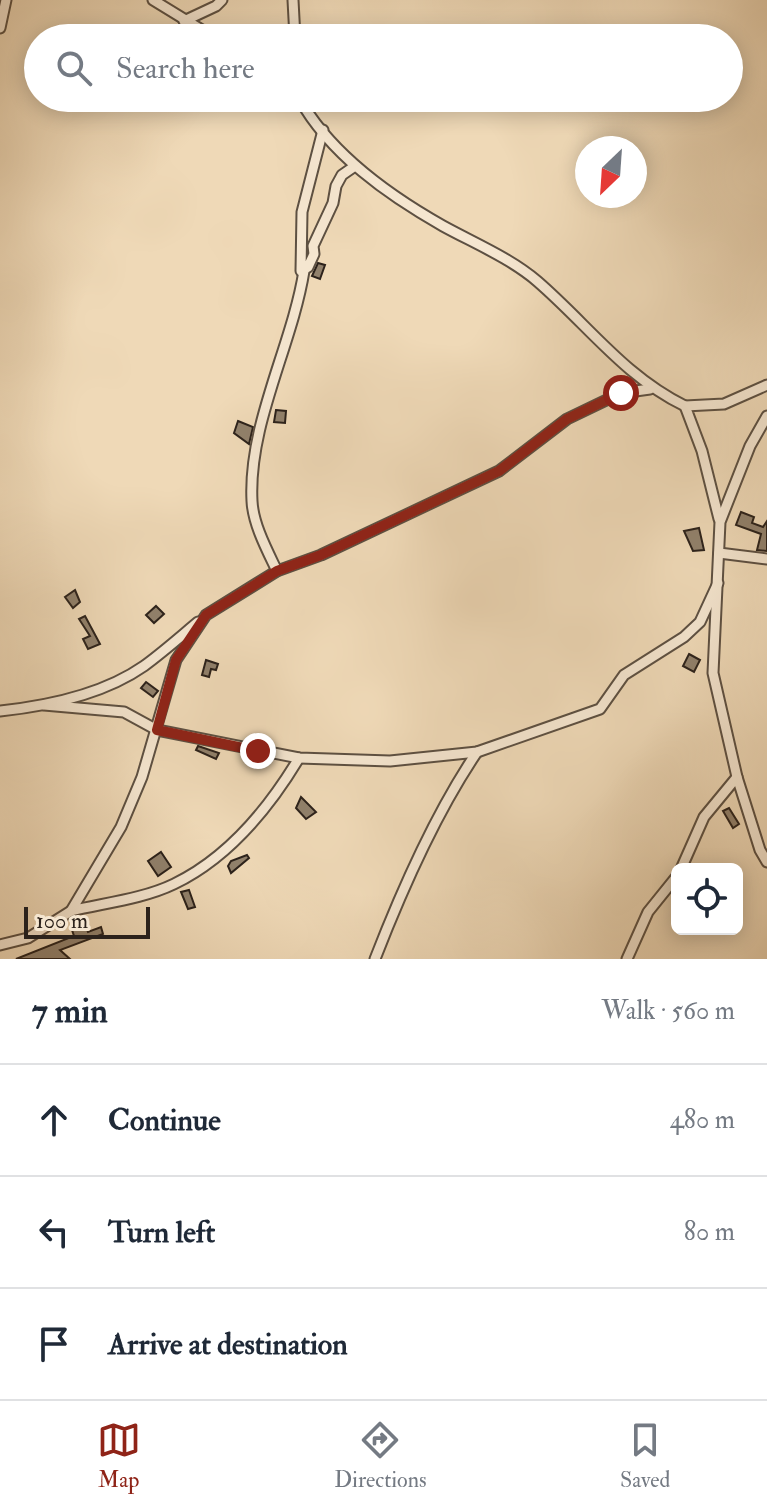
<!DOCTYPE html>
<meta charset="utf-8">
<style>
:root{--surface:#fff;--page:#f6f6f7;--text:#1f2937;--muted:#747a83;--line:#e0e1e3;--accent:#8f2418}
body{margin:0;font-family:"IM FELL Double Pica",serif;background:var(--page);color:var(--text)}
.controls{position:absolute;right:24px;bottom:24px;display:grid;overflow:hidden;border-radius:12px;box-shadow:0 4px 20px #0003}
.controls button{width:72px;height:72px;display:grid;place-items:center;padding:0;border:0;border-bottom:2px solid var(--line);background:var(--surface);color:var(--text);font:40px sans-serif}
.compass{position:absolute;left:575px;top:136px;width:72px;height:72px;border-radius:50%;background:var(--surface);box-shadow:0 4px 20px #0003;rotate:205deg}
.scale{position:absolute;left:24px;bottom:20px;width:126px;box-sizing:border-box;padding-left:8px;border:4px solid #2c221b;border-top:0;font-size:22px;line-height:28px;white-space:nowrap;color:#2c221b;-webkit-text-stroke:6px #f5e6d0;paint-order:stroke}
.stop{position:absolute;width:24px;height:24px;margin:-18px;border:6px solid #8f2418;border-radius:50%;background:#fff}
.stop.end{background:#8f2418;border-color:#fff;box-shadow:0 2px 8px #0008}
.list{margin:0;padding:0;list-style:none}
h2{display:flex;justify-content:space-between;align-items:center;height:104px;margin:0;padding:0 32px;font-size:34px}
h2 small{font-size:26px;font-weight:400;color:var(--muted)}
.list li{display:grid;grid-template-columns:52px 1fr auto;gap:24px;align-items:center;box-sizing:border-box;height:112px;padding:0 32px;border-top:2px solid var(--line)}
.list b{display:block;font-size:30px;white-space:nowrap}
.list em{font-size:26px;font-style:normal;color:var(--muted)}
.icon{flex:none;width:44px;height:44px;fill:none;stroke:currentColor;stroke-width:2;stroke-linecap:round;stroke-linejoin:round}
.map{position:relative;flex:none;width:767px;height:959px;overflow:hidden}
.search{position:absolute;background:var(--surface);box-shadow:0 4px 20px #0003;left:24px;right:24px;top:24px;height:88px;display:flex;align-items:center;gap:20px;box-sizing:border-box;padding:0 28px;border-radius:44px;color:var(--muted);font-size:30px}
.sheet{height:440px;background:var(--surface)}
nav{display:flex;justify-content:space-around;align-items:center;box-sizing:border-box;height:112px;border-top:2px solid var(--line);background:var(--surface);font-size:22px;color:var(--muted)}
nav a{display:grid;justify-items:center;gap:4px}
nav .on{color:var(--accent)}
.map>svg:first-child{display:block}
.building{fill:#91816c;stroke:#2c221b;stroke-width:2}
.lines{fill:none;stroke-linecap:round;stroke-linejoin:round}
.minor-casing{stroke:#5d5042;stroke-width:13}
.minor{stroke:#f5e6d0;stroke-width:9}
.route{stroke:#8f2418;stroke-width:10}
</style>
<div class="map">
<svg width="767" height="959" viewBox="0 0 767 959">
<rect width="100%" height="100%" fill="#efd9b7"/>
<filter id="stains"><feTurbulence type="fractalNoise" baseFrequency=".0025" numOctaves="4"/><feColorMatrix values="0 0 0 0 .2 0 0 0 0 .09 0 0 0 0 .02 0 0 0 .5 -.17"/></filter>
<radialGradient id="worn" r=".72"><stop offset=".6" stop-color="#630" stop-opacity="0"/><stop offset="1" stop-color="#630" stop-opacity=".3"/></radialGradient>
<!-- building -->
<g class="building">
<polygon points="318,263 325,265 320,279 312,276"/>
<polygon points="276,410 286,411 285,423 274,422"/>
<polygon points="238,421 253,427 249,444 234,433"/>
<polygon points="741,512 754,517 752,523 763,527 767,521 767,551 757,550 761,534 736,525"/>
<polygon points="699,528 704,550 693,551 684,531"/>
<polygon points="75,590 80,602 73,608 65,597"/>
<polygon points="156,606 164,614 154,623 146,615"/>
<polygon points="85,616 100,644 88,649 83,639 90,636 79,619"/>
<polygon points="689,654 700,660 694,672 683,666"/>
<polygon points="206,660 218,664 216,670 211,669 209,677 202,675"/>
<polygon points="146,682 158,691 153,697 141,688"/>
<polygon points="198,746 219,753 216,759 196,750"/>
<polygon points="301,797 316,812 306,819 296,808"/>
<polygon points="729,808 739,824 733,828 723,811"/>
<polygon points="161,852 171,867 158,876 148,861"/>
<polygon points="247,855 249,858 231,873 228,866 231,861"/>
<polygon points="189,890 195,907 188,909 181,892"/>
<polygon points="84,922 88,932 101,927 103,934 60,950 70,959 16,959 74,936 71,927"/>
</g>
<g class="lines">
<!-- minor casing -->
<g class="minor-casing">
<g id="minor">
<polyline points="153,0 215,38"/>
<polyline points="293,0 295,38"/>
<polyline points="184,21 216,6 222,0"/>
<polyline points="0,28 6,0"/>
<path d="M 299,98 C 330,154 388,195 443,226 C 474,243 510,258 537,281 C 588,325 624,376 685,406"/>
<polyline points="323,130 302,212 301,271 308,267 314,254 313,246 333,203 336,186 342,175 355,166"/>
<polyline points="719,519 702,451 685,406 724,404 767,385"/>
<polyline points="719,553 767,559"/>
<path d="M 277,571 C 267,550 253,524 252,501 C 248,424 292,346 304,271"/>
<polyline points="44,705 124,712 157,730 299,758 390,761 477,752 600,709 624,675 684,637 700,622 718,583"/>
<path d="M 0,711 C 47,706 104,694 144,666 C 162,653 180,637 198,622"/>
<path d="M 299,758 C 269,808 228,858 174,884 C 143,899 104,903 71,911 L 121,827 L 142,777 L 176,660 L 206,615 L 277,571 L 321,555 L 499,471 L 567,419 L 621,393 L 650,389"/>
<polyline points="737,777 713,673 720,522 750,446 767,416"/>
<polyline points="681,869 704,817 737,777 760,850 767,862"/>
<polyline points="0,945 28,938 71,911"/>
<path d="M 375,959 C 401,892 437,811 477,752"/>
<polyline points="627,959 648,912 677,876"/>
</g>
</g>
<!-- minor -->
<use href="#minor" class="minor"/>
</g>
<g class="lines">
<!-- route -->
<polyline class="route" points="258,751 157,730 176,660 206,615 277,571 321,555 499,471 567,419 621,393"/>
</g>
<rect width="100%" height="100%" filter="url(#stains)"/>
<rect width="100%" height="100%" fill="url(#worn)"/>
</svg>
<div class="controls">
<button><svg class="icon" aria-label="locate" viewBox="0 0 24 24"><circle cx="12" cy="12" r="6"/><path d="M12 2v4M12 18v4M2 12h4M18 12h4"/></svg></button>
</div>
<svg class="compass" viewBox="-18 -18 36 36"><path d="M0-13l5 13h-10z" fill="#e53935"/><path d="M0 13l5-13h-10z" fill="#747a83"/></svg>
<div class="scale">100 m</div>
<div class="stop" style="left:621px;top:393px"></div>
<div class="stop end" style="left:258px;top:751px"></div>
<div class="search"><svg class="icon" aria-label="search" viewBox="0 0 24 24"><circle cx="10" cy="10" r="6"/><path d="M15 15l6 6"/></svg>Search here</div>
</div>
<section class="sheet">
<h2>7 min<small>Walk · 560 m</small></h2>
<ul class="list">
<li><svg class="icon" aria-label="ahead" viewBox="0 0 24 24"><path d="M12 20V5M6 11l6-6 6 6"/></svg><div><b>Continue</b></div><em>480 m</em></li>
<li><svg class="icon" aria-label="left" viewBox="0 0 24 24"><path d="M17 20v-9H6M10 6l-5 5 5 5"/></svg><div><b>Turn left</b></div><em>80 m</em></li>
<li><svg class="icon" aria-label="arrive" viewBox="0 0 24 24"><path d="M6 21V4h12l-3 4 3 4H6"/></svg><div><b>Arrive at destination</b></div></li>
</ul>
</section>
<nav>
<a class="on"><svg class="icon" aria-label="map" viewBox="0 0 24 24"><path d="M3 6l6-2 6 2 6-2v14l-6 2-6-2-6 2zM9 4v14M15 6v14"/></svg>Map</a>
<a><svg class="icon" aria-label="directions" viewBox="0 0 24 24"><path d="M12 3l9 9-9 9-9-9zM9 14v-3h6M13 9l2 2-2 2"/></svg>Directions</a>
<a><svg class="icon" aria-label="saved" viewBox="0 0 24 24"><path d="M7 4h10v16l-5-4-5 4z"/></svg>Saved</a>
</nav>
